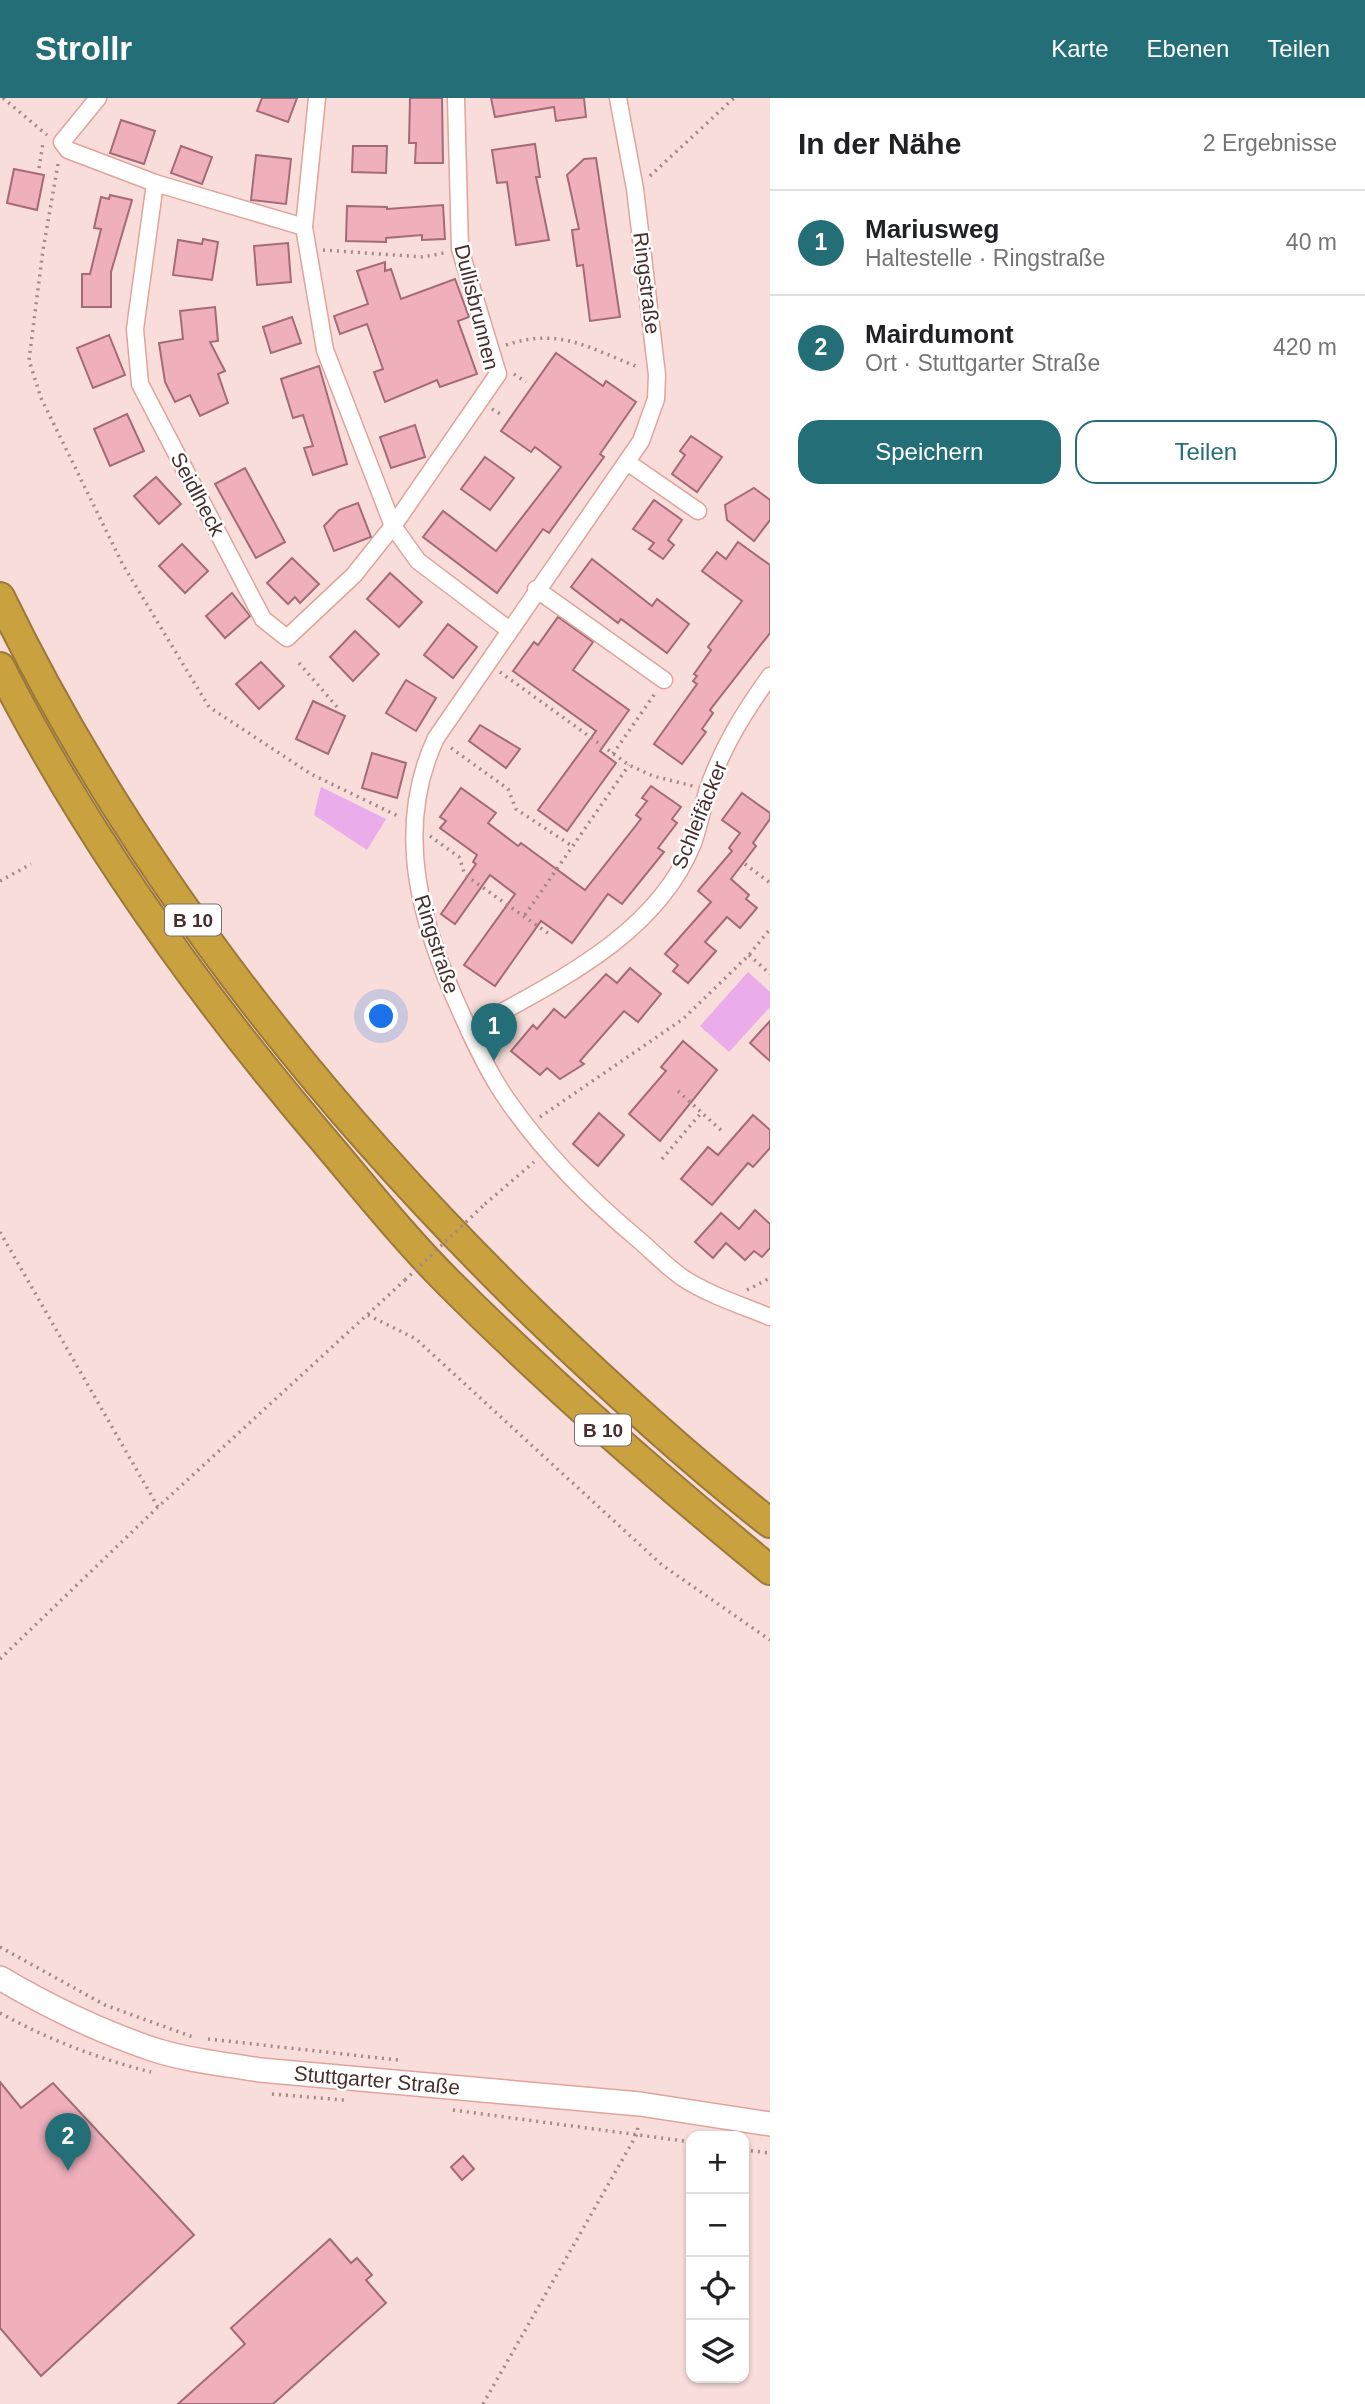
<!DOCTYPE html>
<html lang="de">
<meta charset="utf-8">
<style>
:root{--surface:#fff;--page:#f2f2f2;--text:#202124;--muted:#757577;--line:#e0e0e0;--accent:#246e77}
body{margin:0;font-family:Helvetica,sans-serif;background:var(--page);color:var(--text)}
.controls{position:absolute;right:21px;bottom:21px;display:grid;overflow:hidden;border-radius:14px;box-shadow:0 2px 5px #0004}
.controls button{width:63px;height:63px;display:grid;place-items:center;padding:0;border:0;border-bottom:2px solid var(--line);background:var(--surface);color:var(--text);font:35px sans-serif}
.you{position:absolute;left:382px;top:919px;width:24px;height:24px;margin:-18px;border:5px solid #fff;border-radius:50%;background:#1a73e8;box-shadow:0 0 0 10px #1a73e833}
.badge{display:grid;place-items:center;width:46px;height:46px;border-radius:50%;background:var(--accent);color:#fff;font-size:23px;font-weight:700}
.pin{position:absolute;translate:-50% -58px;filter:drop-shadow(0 2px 4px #0008)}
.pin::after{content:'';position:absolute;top:37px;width:24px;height:21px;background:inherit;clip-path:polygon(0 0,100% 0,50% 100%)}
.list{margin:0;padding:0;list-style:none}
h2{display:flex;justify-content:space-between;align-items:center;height:91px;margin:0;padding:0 28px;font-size:30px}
h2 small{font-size:23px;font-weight:400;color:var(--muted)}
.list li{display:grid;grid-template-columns:46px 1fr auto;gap:21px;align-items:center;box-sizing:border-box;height:105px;padding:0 28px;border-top:2px solid var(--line)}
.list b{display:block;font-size:26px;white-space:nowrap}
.list p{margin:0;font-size:23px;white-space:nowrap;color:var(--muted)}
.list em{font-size:23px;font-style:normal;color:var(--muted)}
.actions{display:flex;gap:14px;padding:21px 28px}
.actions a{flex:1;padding:16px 0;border:2px solid var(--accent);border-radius:21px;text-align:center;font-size:24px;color:var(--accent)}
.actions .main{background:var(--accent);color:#fff}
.icon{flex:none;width:38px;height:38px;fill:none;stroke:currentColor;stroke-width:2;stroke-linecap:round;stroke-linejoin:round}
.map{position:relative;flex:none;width:770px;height:2306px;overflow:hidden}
header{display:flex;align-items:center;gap:42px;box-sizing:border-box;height:98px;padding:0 35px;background:var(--accent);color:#fff}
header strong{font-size:33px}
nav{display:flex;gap:38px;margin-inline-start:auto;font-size:24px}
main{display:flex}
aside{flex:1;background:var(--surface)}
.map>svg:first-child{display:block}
.green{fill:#ebaceb}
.building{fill:#efb0bc;stroke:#a46b76;stroke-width:2}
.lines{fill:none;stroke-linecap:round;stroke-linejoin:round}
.street-casing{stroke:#e1a39c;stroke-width:19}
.secondary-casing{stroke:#e1a39c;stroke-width:26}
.highway-casing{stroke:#9c7939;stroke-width:32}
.path{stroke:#a28886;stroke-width:3.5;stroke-dasharray:2 5;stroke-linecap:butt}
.street{stroke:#fff;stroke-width:16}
.secondary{stroke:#fff;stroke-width:23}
.highway{stroke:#caa13f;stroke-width:28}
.path-bridge{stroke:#a28886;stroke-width:3.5;stroke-dasharray:2 5;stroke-linecap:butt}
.labels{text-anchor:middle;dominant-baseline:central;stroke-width:5;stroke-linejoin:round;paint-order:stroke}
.shield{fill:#fff;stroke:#7f6d6c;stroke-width:2}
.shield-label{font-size:19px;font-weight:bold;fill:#482f2d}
.street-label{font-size:21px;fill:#482f2d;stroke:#fff}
</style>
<header>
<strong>Strollr</strong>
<nav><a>Karte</a><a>Ebenen</a><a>Teilen</a></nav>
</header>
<main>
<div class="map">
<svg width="770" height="2306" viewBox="0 0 770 2306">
<rect width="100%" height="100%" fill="#f8ddda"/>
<!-- green -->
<g class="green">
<polygon points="321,689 386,721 367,752 314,717"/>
<polygon points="748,874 770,894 770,909 729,954 700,928"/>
</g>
<!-- building -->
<g class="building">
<polygon points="262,0 297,0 288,24 257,13"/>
<polygon points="410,0 442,0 443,65 415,65 416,45 409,45"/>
<polygon points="491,0 584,0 586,19 556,23 554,9 495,19"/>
<polygon points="121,22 155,33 144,66 110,55"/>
<polygon points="535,46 540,79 536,79 549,142 516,147 507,84 497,85 492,52"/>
<polygon points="181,48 212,59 202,86 171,75"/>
<polygon points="353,48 387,48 386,75 352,74"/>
<polygon points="256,57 291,61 286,106 251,102"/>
<polygon points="596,60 620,219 590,223 583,167 577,168 572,132 579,131 567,77 584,61"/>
<polygon points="14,71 44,77 37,112 7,105"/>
<polygon points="110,97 132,102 111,174 111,209 82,209 82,176 90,176 101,131 94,130 101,99 109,101"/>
<polygon points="443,107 445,141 422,142 422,137 386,140 386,144 346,143 347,108 387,109 387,111"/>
<polygon points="203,141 218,144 212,182 173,177 178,142 202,146"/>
<polygon points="288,145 291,184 257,187 254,148"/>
<polygon points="385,164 385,173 391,171 401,201 455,181 469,219 458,223 477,276 440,289 437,282 385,304 374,274 383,271 367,226 340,236 334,218 368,206 357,173"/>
<polygon points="215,209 218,243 210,244 225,273 218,276 228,305 200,318 190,297 175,304 165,284 159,245 183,241 180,213"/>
<polygon points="292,219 301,245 271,255 263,229"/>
<polygon points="109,237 125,277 93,290 77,250"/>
<polygon points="556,255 603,288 606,283 636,304 600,356 604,359 569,407 549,435 543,431 497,495 423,439 443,413 496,453 561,369 535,349 531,354 501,333"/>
<polygon points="319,268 347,366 313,377 304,350 313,348 303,317 293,320 281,281"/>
<polygon points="127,316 144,353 110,368 94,331"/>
<polygon points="415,327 425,359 391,370 380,339"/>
<polygon points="691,338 722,359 697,394 672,376 685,357 680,353"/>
<polygon points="485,359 514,380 490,412 461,391"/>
<polygon points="245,370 285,444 256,460 215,386"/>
<polygon points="156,379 181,406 159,426 134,398"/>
<polygon points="754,390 770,402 770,422 754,443 727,422 725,407"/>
<polygon points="654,402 682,422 668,442 674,447 663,461 649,451 654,445 633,431"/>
<polygon points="358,405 371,439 334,453 324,428 339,412"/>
<polygon points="738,444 770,467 770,535 710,612 713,615 702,631 706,634 682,666 654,646 697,586 693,583 697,578 694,576 711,552 708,549 742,503 702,473 717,454 726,461"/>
<polygon points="182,446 208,473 185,495 159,468"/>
<polygon points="292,460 319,486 300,505 295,499 288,506 267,485"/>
<polygon points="592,461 652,508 657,501 689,526 667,555 621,521 618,525 571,489"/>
<polygon points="390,475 422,504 399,529 367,501"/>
<polygon points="232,495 250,518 225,540 206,518"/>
<polygon points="558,519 593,544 573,572 629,612 600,653 616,665 567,733 538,712 596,633 513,573 534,544 538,547"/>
<polygon points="448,526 477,549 453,580 424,557"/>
<polygon points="355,533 379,556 353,583 330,559"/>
<polygon points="261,564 284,588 259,611 236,586"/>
<polygon points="406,582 436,600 416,633 386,615"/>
<polygon points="313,603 345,618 328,656 296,641"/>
<polygon points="480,627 520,651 506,670 469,643"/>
<polygon points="372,655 406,665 397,700 362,690"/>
<polygon points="651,688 681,709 672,721 677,725 658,750 664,754 622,806 608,796 572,845 541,823 495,888 464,867 515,796 490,777 455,826 441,816 476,766 473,764 477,757 440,730 446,723 440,719 461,690 496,715 488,725 518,748 521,745 585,792 641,721 636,717 647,703 642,700"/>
<polygon points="742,695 770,715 770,721 753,745 756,748 731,781 749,797 746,801 757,810 740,830 727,819 705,844 716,853 688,885 673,873 678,867 665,856 711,804 698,793 732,753 729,750 740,735 722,722"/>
<polygon points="630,870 661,896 638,924 624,913 580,963 584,966 560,981 547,970 540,977 511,953 533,927 537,931 554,911 565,920 606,876 617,885"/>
<polygon points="770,923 770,963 750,945"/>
<polygon points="683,943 717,972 660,1043 629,1016 666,973 661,969"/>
<polygon points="599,1015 624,1037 598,1068 573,1046"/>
<polygon points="753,1017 770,1032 770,1050 753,1069 748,1065 712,1107 681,1081 708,1049 718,1057"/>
<polygon points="755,1112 770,1126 770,1150 762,1159 754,1153 745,1162 726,1145 713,1160 695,1144 721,1115 739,1131"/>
<polygon points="0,1984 21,2010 53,1985 194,2137 41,2278 0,2230"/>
<polygon points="463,2058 474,2071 462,2082 451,2069"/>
<polygon points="330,2141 351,2165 357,2160 372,2177 366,2182 386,2205 273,2306 178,2306 245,2246 231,2230"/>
</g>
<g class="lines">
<!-- street casing -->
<g class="street-casing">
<g id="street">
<polyline points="98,0 62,44 68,52 155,85 135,231 140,286 263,521 287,540 354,477 393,428 498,276 460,151 456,0"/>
<polyline points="317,0 304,129 325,252 393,428 418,463 508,531"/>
<path d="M 618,0 L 635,91 L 657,277 L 656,301 L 641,343 L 436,640 C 392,734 422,830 463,919 C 476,948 490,978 508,1003 C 544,1055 591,1102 639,1142 C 653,1154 667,1169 683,1180 C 709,1197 741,1207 770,1219"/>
<polyline points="155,85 304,129"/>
<polyline points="627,364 698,413"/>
<polyline points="536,491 664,582"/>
<path d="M 469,932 C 551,886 656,839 693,745 C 699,729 702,711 707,694 C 721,651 744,614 770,578"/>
</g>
</g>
<!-- secondary casing -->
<g class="secondary-casing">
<path id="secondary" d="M 0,1880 C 49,1909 101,1934 155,1952 C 189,1963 226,1966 260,1972 L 640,2006 L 770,2026"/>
</g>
<!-- highway casing -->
<g class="highway-casing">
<g id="highway">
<path d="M 0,499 C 131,770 322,1010 537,1219 C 612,1291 688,1361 770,1425"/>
<path d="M 0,569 C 89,744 205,904 333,1053 C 370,1097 407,1143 448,1184 C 550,1286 658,1380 770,1472"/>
</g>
</g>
<!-- path -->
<g class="path">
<polyline points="3,0 47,37"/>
<polyline points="58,66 43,152 29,262 41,300 123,467 209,609 311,676 400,719"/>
<polyline points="39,70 43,45"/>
<polyline points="650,78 734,0"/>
<polyline points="323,152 423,159 444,155"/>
<path d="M 506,247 C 559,229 589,250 638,269"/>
<polyline points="514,276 526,284"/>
<polyline points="492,311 502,317"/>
<polyline points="299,565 338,610"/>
<polyline points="500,574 629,667 653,678 693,688"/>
<polyline points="451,650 508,691 516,711 572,748"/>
<polyline points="613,656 656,594"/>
<polyline points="430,738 459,759 465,777 549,836"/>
<polyline points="745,766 770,785"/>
<polyline points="0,783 31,766"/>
<polyline points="525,817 629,667"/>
<polyline points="749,857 770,876"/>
<polyline points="678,993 724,1035"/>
<polyline points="540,1019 683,921 749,857 770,831"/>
<polyline points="662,1061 701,1015"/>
<polyline points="485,1106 534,1064"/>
<polyline points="0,1134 158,1409"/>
<polyline points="747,1192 770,1180"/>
<polyline points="368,1217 416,1241 662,1467 770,1542"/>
<polyline points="0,1561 158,1409 405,1182"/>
<polyline points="0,1849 105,1907 193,1939"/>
<path d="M 0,1915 C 47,1941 99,1961 151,1974"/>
<polyline points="208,1941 398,1962"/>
<polyline points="272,1996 344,2002"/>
<polyline points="453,2012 691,2044"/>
<polyline points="744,2052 770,2055"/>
<polyline points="483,2306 637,2036 638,2027"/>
</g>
<!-- street -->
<use href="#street" class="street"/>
<!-- secondary -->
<use href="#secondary" class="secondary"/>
<!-- highway -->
<use href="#highway" class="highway"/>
<!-- path-bridge -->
<polyline class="path-bridge" points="405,1182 485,1106"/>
</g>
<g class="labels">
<!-- shield labels -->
<g class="shield">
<rect x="165" y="806.5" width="56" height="31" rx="5"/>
<rect x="575" y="1316.5" width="56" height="31" rx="5"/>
</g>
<g class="shield-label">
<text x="193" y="822">B 10</text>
<text x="603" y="1332">B 10</text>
</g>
<!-- street labels -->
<g class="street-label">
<text transform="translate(647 185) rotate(83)">Ringstraße</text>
<text transform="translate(477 209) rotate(76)">Dullisbrunnen</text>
<text transform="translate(198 396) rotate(62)">Seidlheck</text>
<text transform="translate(699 717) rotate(-68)">Schleifäcker</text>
<text transform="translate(437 846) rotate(72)">Ringstraße</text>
<text transform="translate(377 1982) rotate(5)">Stuttgarter Straße</text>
</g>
</g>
</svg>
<div class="controls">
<button>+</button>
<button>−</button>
<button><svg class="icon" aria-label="locate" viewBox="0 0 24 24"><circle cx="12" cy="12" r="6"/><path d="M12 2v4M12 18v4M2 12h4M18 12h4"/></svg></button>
<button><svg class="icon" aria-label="layers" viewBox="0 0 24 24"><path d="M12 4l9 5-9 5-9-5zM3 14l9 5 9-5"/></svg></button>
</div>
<div class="you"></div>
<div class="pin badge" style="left:494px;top:963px">1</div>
<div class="pin badge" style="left:68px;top:2073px">2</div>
</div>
<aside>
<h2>In der Nähe<small>2 Ergebnisse</small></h2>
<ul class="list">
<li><span class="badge">1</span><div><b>Mariusweg</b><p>Haltestelle · Ringstraße</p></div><em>40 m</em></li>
<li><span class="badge">2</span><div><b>Mairdumont</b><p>Ort · Stuttgarter Straße</p></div><em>420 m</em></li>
</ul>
<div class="actions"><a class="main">Speichern</a><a>Teilen</a></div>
</aside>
</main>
